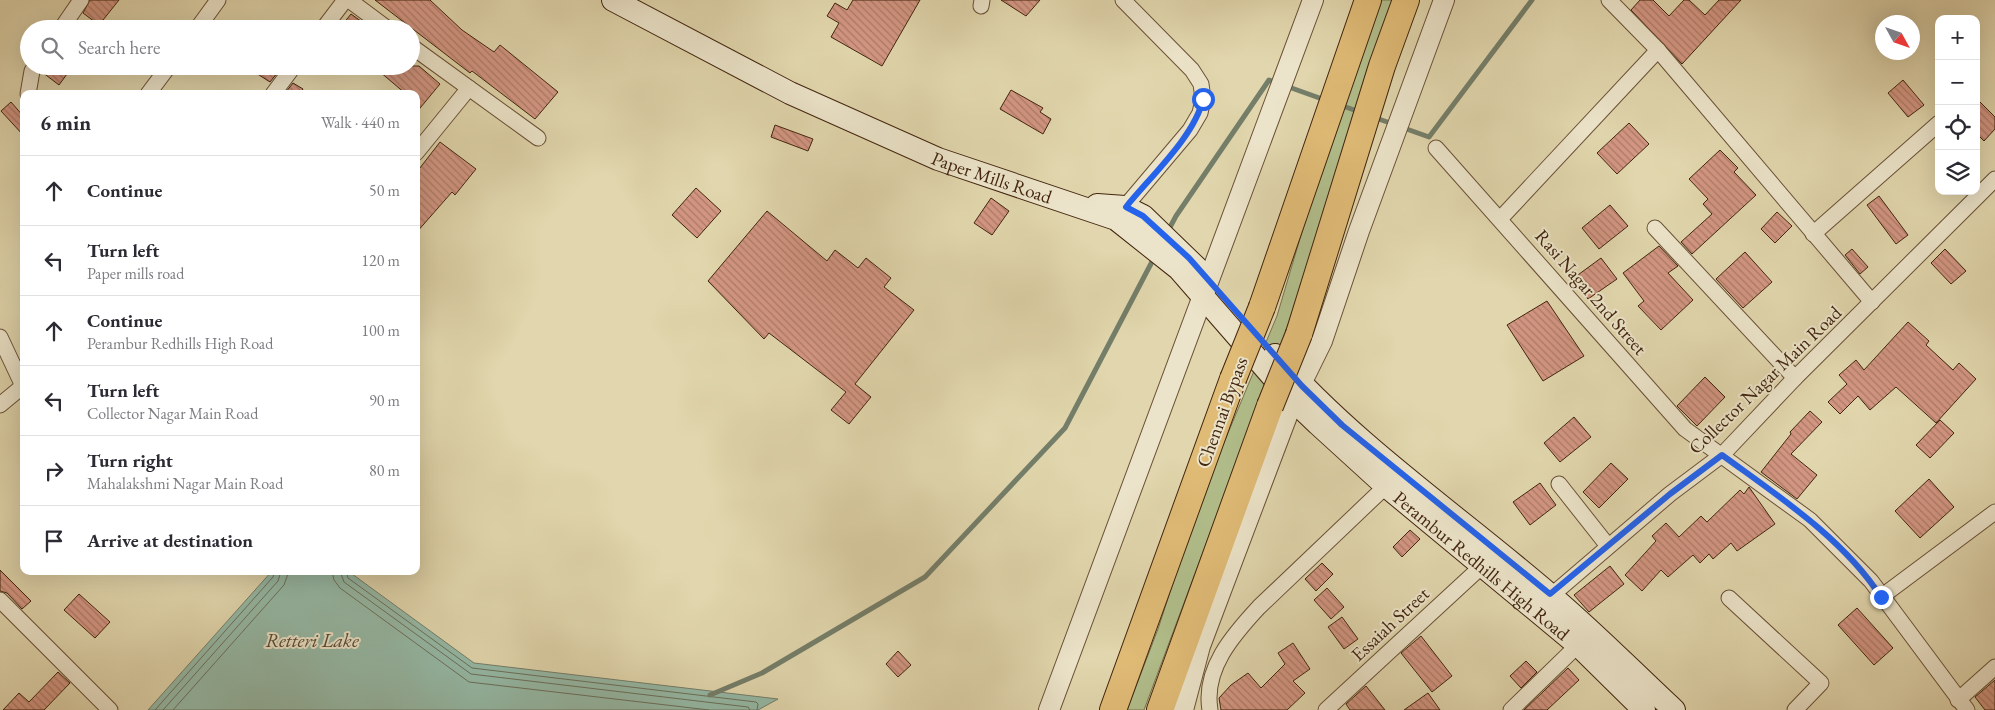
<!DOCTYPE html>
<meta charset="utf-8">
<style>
:root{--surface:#fff;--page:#f2f2f3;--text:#2b2b33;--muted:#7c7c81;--line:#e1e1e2}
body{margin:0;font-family:"EB Garamond",serif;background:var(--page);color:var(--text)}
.controls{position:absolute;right:15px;top:15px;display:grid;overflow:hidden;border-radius:10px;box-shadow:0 5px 20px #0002}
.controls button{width:45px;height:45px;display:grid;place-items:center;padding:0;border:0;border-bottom:1px solid var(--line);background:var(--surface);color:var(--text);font:25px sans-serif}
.compass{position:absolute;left:1875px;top:15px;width:45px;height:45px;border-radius:50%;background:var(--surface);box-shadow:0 5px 20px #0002;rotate:130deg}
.stop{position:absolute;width:15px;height:15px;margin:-11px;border:4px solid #2563eb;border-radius:50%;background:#fff}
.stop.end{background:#2563eb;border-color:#fff;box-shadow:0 1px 5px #0008}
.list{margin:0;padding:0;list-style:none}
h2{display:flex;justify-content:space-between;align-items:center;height:65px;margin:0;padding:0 20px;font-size:21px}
h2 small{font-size:16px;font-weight:400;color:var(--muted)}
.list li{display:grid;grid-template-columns:32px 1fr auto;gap:15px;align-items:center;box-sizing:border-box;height:70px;padding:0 20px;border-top:1px solid var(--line)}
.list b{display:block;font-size:19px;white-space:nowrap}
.list p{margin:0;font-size:16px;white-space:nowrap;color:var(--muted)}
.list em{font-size:16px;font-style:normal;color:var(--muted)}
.icon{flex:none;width:28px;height:28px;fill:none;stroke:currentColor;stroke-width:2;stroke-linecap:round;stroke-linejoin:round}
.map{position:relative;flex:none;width:1995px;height:710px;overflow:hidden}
.search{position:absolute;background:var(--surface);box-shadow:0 5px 20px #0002;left:20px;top:20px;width:400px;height:55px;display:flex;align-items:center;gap:12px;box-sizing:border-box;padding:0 18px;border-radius:28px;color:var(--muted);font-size:19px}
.panel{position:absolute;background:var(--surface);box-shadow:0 5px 20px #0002;left:20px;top:90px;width:400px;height:485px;border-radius:10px}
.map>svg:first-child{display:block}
.green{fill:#b1be8b;stroke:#7a724c}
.water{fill:#95b9a6;stroke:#747e69}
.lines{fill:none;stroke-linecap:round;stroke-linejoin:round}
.shore{stroke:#6c6f5a;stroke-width:1}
.stream{stroke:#747e69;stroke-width:5}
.building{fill:url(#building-back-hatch);stroke:#42250e}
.minor-casing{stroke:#6a5136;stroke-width:17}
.tertiary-casing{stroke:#6a5136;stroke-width:22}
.secondary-casing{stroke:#42250e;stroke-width:24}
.trunk-casing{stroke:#42250e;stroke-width:28}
.minor{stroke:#ece4ca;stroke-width:15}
.tertiary{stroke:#ece4ca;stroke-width:20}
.secondary{stroke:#ece4ca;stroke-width:22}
.trunk{stroke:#e0bb76;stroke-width:26}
.trunk-bridge-casing{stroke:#42250e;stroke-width:28;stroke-linecap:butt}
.trunk-bridge{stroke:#e0bb76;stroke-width:26}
.route{stroke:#2563eb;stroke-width:6}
.labels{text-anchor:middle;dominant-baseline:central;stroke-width:4;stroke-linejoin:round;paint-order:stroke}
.street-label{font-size:19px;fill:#42250e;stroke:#ece4ca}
.water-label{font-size:20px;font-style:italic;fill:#574a34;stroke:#ece4ca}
</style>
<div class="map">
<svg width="1995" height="710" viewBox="0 0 1995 710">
<defs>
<pattern id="building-back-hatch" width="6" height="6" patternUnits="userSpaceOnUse" patternTransform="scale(1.25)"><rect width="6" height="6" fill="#d39682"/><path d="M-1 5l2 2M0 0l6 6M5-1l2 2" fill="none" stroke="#ad7a69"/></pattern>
</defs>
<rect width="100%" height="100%" fill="#e1d6ad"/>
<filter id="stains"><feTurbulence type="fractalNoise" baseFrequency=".004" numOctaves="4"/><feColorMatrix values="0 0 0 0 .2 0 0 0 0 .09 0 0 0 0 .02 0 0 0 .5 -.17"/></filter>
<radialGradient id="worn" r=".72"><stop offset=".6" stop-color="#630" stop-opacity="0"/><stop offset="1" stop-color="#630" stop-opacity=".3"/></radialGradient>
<!-- green -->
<polygon class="green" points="1377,0 1396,0 1290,319 1144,710 1127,710 1158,629 1200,500 1277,316 1337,114"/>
<!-- water -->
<polygon class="water" points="272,571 348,571 474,663 778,699 758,710 148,710"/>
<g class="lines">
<!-- shore -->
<g class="shore">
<polyline points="332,571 334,580 340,588 469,682 709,710"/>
<polyline points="340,571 344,582 471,674 748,707 750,710"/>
<polyline points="346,571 348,578 472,668 756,702 758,704 757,710"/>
<polyline points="155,710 273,577 275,571"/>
<polyline points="163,710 278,581 281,571"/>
<polyline points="173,710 284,585 289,571"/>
</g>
<!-- stream -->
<g class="stream">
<polyline points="1286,86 1325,100"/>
<polyline points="1340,105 1360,112"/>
<polyline points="1373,117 1393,124"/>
<polyline points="1401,127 1429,137 1532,0"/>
<polyline points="1168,231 1176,216 1269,80 1278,83"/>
<polyline points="710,695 762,673 925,577 1065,428 1155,256"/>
</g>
</g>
<!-- building -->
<g class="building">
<polygon points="90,0 119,0 99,25 83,13"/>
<polygon points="375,0 430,0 462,30 494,52 500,45 558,92 535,119 472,71 470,73"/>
<polygon points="853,0 920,0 882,66 831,37 839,23 827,16 835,3 847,10"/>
<polygon points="1001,0 1040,0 1026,16"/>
<polygon points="1640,0 1653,0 1669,16 1684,0 1689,0 1705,15 1719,0 1741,0 1682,64 1631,10"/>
<polygon points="351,14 372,29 339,29"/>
<polygon points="44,66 57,66 67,74 59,85 42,72"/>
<polygon points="245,66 270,66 278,72 270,82"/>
<polygon points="373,66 419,66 440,84 416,113 416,94 406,94"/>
<polygon points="1903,80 1924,105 1908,117 1888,93"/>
<polygon points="293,83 303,89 300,94 286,92"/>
<polygon points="1011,90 1043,108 1040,112 1051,119 1043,134 1000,109"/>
<polygon points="1976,98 1995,117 1995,129 1984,141 1976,133"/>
<polygon points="11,102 24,117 24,136 1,111"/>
<polygon points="1629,123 1649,144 1617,174 1597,153"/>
<polygon points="775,125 813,139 808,151 771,137"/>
<polygon points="440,142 476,169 455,195 452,192 416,233 416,173"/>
<polygon points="1720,150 1738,168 1734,172 1756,195 1692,254 1681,242 1712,214 1703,204 1708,199 1689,179"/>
<polygon points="696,188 721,211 697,238 672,215"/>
<polygon points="1879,196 1908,235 1896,244 1867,205"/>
<polygon points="991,198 1009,211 992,235 974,223"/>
<polygon points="1610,205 1628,226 1599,249 1582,228"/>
<polygon points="767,211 827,261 835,250 858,268 866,258 891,278 884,287 914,310 855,384 871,397 849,424 831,410 846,392 769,333 764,339 708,281"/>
<polygon points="1777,212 1792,226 1775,243 1761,229"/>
<polygon points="1659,246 1678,266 1668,273 1693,300 1661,330 1638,306 1644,301 1623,273"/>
<polygon points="1852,249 1868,267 1860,274 1845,255"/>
<polygon points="1945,249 1966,271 1951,284 1931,263"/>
<polygon points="1745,252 1772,282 1743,308 1716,279"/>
<polygon points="1601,258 1617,279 1588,299 1571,280"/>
<polygon points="1547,301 1584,356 1543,381 1507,325"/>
<polygon points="1908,322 1929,341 1926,345 1953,370 1959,363 1976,379 1936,423 1896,387 1870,410 1858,396 1840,414 1828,402 1847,384 1839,375 1856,360 1864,370"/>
<polygon points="1705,377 1725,397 1697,426 1677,406"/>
<polygon points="1810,411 1822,422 1791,454 1817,475 1797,499 1761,472 1791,434 1790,432"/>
<polygon points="1574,417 1591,437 1560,462 1544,443"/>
<polygon points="1940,420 1954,433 1930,458 1916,445"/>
<polygon points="1611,463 1628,479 1599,508 1583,492"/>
<polygon points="1929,479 1954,507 1920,538 1895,511"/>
<polygon points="1540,483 1556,505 1530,525 1513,502"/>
<polygon points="1749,487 1775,524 1737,551 1731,543 1713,559 1709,554 1700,563 1693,555 1668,577 1661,570 1642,591 1625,575 1656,541 1652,536 1666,523 1679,537 1701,516 1707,522 1740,490 1744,494"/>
<polygon points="1410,530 1420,539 1402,557 1393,547"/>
<polygon points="1322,563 1333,574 1316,591 1305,579"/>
<polygon points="1610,566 1624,584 1589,612 1574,595"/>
<polygon points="0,570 31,601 22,609 7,593 0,591"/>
<polygon points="1327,588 1344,607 1331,619 1314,600"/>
<polygon points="79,594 110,622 95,638 64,610"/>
<polygon points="1857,608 1893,648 1874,665 1838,625"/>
<polygon points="1342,617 1358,639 1344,649 1328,627"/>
<polygon points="1421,636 1452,676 1432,692 1401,653"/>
<polygon points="1293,643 1310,669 1293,681 1305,693 1287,710 1221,710 1219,698 1231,685 1248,673 1261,688 1285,664 1278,653"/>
<polygon points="898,651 911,665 898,677 886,664"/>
<polygon points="1526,661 1537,672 1521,688 1510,676"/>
<polygon points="1568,668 1579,680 1547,710 1524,710"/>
<polygon points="58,672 70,683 44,710 3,710 19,693 29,702"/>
<polygon points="1995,680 1995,710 1985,710 1975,697"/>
<polygon points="1366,686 1385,710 1350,710 1346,704"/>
<polygon points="1428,693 1440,710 1404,710"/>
</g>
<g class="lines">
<!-- minor casing -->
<g class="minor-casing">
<g id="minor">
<polyline points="349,0 388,29"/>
<polyline points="1609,0 1658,50 1872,302"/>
<polyline points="981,6 982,0"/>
<polyline points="61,29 81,0"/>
<polyline points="197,29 218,0"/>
<polyline points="323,29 345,0"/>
<polyline points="411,46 538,138"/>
<polyline points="28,94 32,71 35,66"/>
<polyline points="148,94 169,66"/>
<polyline points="273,94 294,66"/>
<polyline points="1436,148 1685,429 1810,520 1871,581 1967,710"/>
<polyline points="416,153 469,88"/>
<polyline points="1119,214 1190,130 1200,113 1203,99 1201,84 1192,70 1123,0"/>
<polyline points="1500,219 1658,50"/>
<polyline points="1655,228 1795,378"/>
<polyline points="1813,234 1939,123"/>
<polyline points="0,337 23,386 0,405"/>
<polyline points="1559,484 1608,546"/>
<polyline points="1881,597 1995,512"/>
<polyline points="1729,598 1821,683 1795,710"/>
<polyline points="0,600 110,710"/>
<polyline points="1545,601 1670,494 1722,455 1795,378 1995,179"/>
<polyline points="1958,700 1995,667"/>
<path d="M 1210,710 C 1203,669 1233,635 1259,607 L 1386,486"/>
<polyline points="1326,710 1481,567"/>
<polyline points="1511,710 1578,645"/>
</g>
</g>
<!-- tertiary casing -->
<g class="tertiary-casing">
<g id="tertiary">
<polyline points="1049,710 1313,0"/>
<polyline points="1183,710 1200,646 1293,400 1322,341 1359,231 1444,0"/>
</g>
</g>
<!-- secondary casing -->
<g class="secondary-casing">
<g id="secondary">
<path id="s1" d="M 613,0 L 790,93 L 938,159 L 1116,219 L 1179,269 L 1293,400 L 1318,424 L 1386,486 L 1578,645 L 1644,710"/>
<polyline points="1097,205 1125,207 1143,216 1200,271"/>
<path d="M 1275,355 C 1355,446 1457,515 1549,594 C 1592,630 1632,671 1674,710"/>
</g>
</g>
<!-- trunk casing -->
<g class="trunk-casing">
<g id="trunk">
<polyline points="1262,307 1368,0"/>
<polyline points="1299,334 1382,66 1406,0"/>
<polyline points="1113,710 1233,379"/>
<polyline points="1160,710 1270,406"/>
</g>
</g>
<!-- minor -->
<use href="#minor" class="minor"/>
<!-- tertiary -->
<use href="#tertiary" class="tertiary"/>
<!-- secondary -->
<use href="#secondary" class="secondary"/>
<!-- trunk -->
<use href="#trunk" class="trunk"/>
<!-- trunk-bridge casing -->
<g class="trunk-bridge-casing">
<g id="trunk-bridge">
<polyline points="1233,379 1262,307"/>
<polyline points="1270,406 1299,334"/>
</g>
</g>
<!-- trunk-bridge -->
<use href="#trunk-bridge" class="trunk-bridge"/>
</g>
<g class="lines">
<!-- route -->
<path class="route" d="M 1203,99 C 1195,136 1150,177 1126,207 L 1143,216 L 1189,258 L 1302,386 L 1342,425 L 1550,594 L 1670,494 L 1722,455 C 1778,496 1843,538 1881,597"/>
</g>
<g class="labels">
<!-- street labels -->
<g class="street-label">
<text stroke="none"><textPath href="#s1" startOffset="419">Paper Mills Road</textPath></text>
<text transform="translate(1591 292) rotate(49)">Rasi Nagar 2nd Street</text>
<text transform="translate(1765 380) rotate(-44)">Collector Nagar Main Road</text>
<text transform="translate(1222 412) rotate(-70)">Chennai Bypass</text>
<text stroke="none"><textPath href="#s1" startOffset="1055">Perambur Redhills High Road</textPath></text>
<text transform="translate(1390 624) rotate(-43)">Essaiah Street</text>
</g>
<!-- water labels -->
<g class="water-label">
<text x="312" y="640">Retteri Lake</text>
</g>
</g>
<rect width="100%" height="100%" filter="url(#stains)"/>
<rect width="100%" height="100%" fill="url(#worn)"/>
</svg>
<div class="controls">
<button>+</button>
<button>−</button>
<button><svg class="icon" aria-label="locate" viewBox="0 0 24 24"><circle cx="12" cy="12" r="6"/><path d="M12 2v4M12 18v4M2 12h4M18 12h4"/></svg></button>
<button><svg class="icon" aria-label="layers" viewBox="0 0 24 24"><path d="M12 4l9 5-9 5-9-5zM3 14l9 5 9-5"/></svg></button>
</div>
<svg class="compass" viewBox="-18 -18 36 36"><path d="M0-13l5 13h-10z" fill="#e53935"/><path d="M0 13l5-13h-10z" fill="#7c7c81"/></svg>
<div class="stop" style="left:1203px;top:99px"></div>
<div class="stop end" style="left:1881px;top:597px"></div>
<div class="search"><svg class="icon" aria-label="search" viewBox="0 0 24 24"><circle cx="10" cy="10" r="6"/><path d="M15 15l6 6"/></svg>Search here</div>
<section class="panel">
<h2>6 min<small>Walk · 440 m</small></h2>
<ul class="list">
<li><svg class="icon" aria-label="ahead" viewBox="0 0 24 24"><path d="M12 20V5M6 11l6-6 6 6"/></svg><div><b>Continue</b></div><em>50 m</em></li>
<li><svg class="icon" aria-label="left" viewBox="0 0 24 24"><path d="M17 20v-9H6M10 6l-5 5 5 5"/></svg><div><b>Turn left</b><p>Paper mills road</p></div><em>120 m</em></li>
<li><svg class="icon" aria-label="ahead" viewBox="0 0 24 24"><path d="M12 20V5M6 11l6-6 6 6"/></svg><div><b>Continue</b><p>Perambur Redhills High Road</p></div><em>100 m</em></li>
<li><svg class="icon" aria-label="left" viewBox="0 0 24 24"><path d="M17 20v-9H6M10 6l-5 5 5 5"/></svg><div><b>Turn left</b><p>Collector Nagar Main Road</p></div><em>90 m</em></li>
<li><svg class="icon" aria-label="right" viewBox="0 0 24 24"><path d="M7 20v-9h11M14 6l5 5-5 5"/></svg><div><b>Turn right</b><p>Mahalakshmi Nagar Main Road</p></div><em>80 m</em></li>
<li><svg class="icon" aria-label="arrive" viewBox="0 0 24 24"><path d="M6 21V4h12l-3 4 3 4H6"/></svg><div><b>Arrive at destination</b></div></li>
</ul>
</section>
</div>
